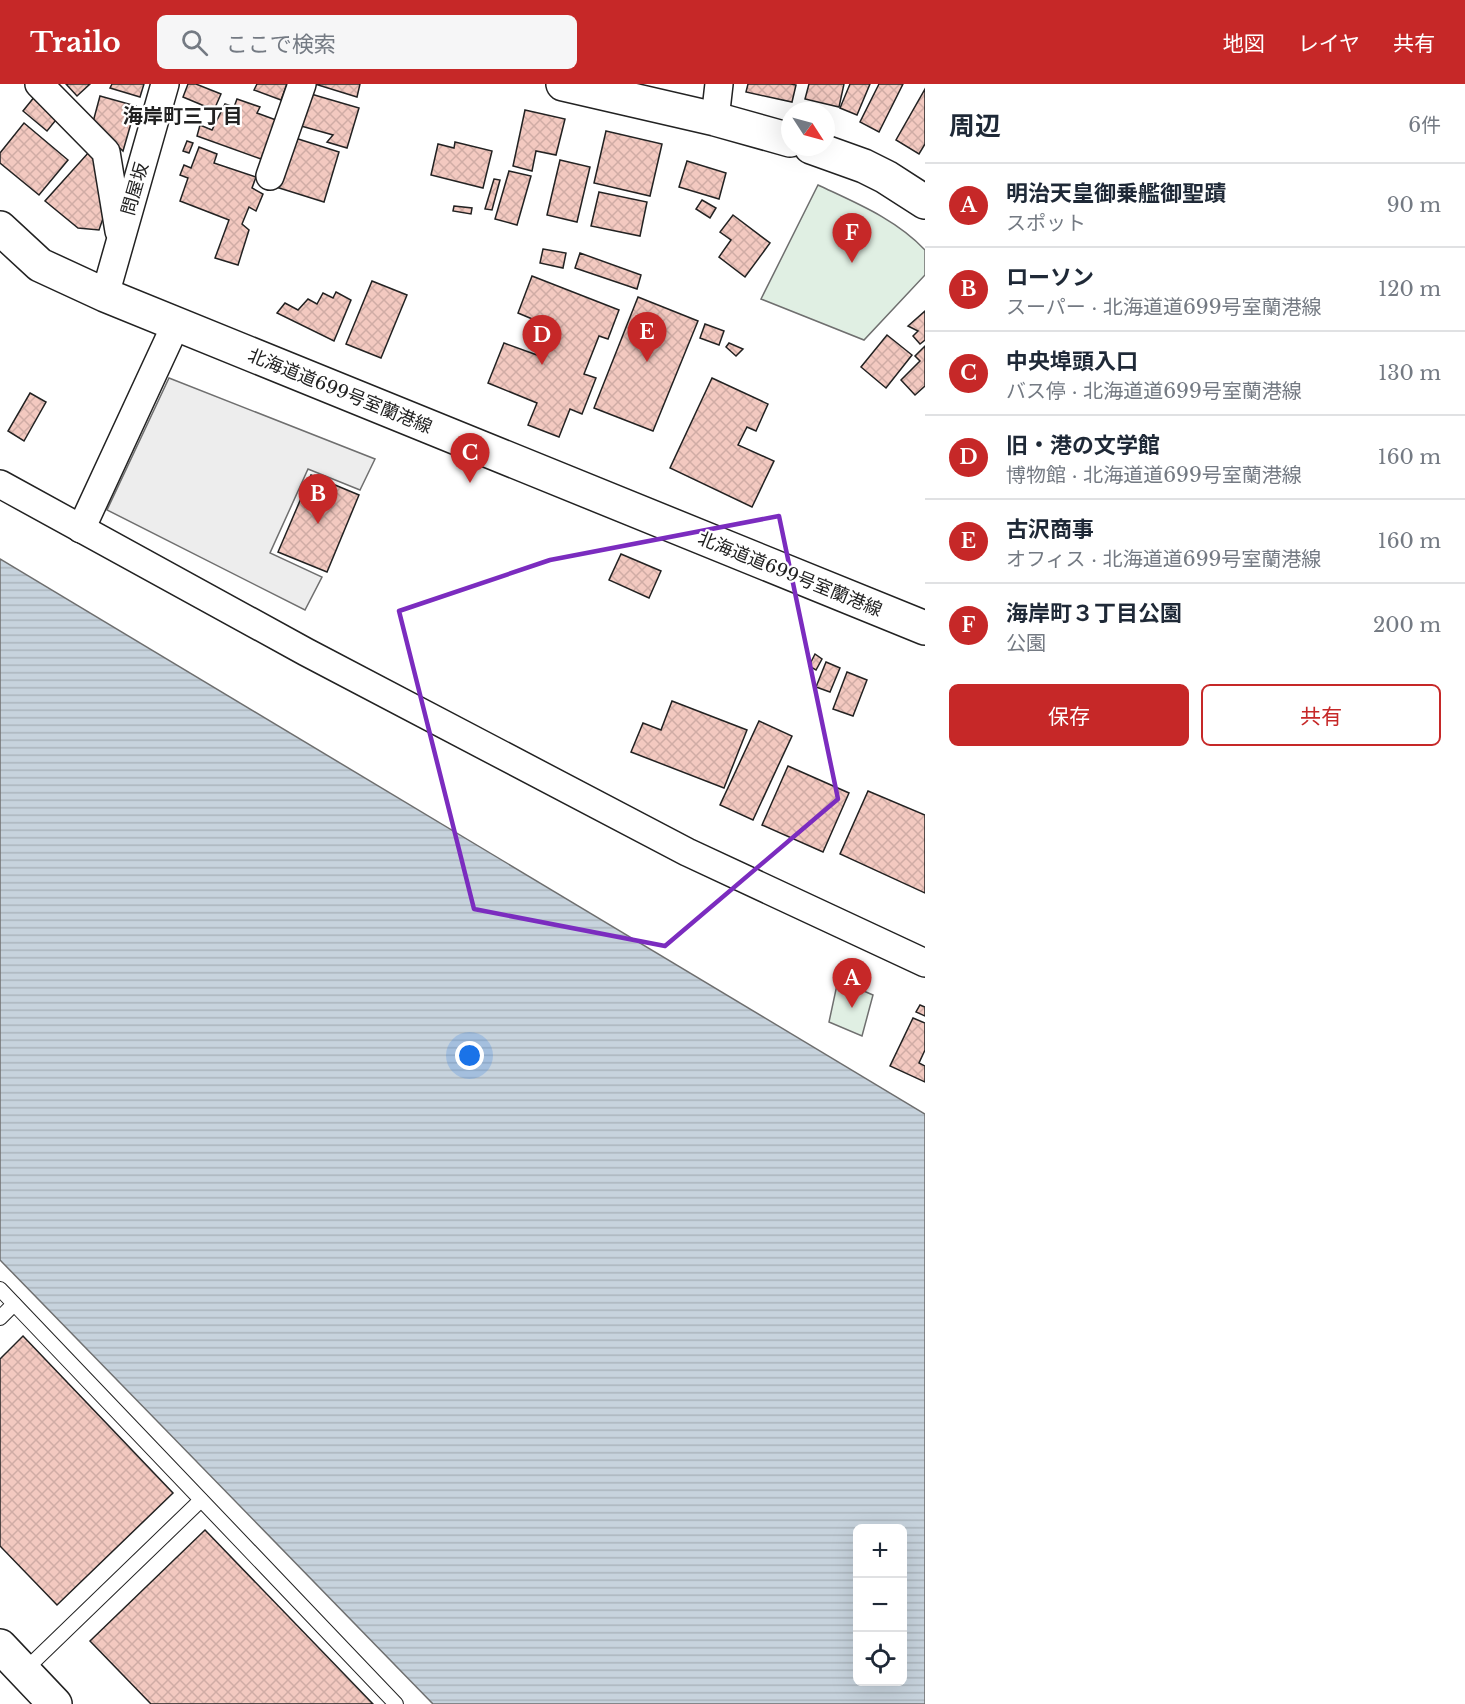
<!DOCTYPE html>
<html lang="ja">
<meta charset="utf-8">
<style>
:root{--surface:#fff;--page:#f6f6f7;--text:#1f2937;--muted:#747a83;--line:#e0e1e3;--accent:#c62828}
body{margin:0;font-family:"Libre Baskerville","Noto Sans JP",serif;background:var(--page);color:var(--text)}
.controls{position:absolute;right:18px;bottom:18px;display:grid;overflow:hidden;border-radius:9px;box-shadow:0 6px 24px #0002}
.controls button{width:54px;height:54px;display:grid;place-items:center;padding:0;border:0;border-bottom:2px solid var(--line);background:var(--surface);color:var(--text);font:30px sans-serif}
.compass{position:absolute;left:781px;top:18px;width:54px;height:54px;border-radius:50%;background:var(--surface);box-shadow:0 6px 24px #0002;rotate:126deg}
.you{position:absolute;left:470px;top:972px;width:21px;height:21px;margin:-15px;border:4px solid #fff;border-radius:50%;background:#1a73e8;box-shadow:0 0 0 9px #1a73e833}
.badge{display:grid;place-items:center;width:39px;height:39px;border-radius:50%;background:var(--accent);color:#fff;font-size:20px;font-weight:700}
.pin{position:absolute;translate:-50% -50px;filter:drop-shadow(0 2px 3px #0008)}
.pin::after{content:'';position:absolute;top:32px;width:21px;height:18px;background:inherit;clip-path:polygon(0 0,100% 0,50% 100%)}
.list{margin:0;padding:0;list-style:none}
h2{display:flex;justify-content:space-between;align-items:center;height:78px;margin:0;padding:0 24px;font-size:26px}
h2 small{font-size:20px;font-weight:400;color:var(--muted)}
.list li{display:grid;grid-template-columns:39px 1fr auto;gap:18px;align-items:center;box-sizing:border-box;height:84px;padding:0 24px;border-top:2px solid var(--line)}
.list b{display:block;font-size:22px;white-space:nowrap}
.list p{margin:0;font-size:20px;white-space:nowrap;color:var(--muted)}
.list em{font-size:20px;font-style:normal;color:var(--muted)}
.actions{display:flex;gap:12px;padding:18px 24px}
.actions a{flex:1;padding:14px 0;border:2px solid var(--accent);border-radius:9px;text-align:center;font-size:21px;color:var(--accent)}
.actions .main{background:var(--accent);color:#fff}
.icon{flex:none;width:33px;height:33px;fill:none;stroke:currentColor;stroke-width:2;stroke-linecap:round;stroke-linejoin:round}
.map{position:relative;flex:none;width:925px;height:1620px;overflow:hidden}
header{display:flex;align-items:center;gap:36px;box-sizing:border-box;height:84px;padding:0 30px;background:var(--accent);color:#fff}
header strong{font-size:28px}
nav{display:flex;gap:33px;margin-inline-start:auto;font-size:21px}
.search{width:420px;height:54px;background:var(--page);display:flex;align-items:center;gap:15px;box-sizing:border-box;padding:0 21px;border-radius:9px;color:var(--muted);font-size:22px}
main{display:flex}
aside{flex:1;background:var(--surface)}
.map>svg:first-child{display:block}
.park{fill:#e0efe3;stroke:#6f6f6f;stroke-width:1.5}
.parking{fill:#ededed;stroke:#6f6f6f;stroke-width:1.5}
.water{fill:url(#water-rules);stroke:#6f6f6f;stroke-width:1.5;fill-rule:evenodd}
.building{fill:url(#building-cross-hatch);stroke:#222;stroke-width:1.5}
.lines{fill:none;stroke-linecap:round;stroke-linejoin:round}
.lane-casing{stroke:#222;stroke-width:16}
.street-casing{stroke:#222;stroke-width:30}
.secondary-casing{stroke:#222;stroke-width:36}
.lane{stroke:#fff;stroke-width:14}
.street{stroke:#fff;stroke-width:27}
.secondary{stroke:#fff;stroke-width:33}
.marked{fill:none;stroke:#7b2cbf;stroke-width:4.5;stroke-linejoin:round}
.labels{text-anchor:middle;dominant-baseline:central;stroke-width:4.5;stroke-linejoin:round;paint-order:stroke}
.street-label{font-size:18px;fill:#222;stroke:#fff}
.neighbourhood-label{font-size:20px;font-weight:bold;fill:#222;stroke:#fff}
</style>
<header>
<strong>Trailo</strong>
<div class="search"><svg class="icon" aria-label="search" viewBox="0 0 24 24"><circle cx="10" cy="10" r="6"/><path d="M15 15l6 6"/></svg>ここで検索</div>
<nav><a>地図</a><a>レイヤ</a><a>共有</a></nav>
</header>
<main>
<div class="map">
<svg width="925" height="1620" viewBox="0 0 925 1620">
<defs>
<pattern id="water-rules" width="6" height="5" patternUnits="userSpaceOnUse" patternTransform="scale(1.5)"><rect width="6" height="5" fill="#c7d3dd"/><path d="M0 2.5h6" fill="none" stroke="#abb5bd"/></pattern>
<pattern id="building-cross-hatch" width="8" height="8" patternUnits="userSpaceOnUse" patternTransform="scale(1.5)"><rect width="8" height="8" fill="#f3c9c0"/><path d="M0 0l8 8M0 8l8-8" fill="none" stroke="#d0aca5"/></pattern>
</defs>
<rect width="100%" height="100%" fill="#fff"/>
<!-- park -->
<g class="park">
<path d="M 818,101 C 856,119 896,135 925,166 L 925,191 L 864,256 L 761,215 Z"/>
<polygon points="838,896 873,911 862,952 829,938"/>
</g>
<!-- parking -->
<polygon class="parking" points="169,294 375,375 360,406 308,385 270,469 322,493 305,526 107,426"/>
<!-- water -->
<path class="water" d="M 0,475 L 925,1030 L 925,1620 L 433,1620 L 0,1176 ZM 858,1444 L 902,1444 L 902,1598 L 858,1598 Z"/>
<!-- building -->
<g class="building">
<polygon points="66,0 90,0 77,12"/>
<polygon points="112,0 144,0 140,13 110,4"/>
<polygon points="188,0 196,0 221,10 214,26 183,13"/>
<polygon points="257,0 287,0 281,16 254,6"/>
<polygon points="315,0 360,0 357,13"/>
<polygon points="748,0 791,0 796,1 792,18 746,8"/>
<polygon points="809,0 844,0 839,23 805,15"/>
<polygon points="850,0 870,0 857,31 840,24"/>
<polygon points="879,0 903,0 879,48 860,38"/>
<polygon points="925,5 925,60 919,70 896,56"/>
<polygon points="311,10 359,24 347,64 327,58 333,51 301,42"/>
<polygon points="35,12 60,31 47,47 23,27"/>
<polygon points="100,12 136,22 123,67 93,38"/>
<polygon points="237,15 260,23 257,29 276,36 261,75 197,52 200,41 212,46 225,20 234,23"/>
<polygon points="525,26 565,35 556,71 536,67 532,87 513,82"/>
<polygon points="24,39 68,76 39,111 0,79 0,69"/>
<polygon points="606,47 662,60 650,112 594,99"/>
<polygon points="292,53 339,68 324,118 276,103"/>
<polygon points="187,57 193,59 189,69 183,67"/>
<polygon points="455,58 492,67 483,104 431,91 438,60 454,64"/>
<polygon points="199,63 217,70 214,79 256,93 252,104 263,110 256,127 249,123 242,140 249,146 238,181 215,174 229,136 180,117 188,94 180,91 184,81 191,84"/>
<polygon points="89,68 101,80 107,123 99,146 78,144 45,117"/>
<polygon points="560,76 590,83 577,138 547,131"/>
<polygon points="687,77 726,89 719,115 679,103"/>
<polygon points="509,87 531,92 517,141 495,135"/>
<polygon points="494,95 500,96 492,126 485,125"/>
<polygon points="599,108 647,118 640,152 591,142"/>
<polygon points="702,116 716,124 710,134 696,125"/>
<polygon points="454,122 472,124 471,130 453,127"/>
<polygon points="733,131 770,159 745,193 719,173 731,156 720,148"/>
<polygon points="543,165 566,169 563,184 540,179"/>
<polygon points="580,169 641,191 637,205 575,184"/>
<polygon points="532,192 619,226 608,255 599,252 584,290 596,294 582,330 570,325 559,353 528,341 537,319 488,299 504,259 537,271 549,242 518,229"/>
<polygon points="372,197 407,211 381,274 346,260"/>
<polygon points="336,208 351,216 334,257 277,229 285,219 298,226 308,215 317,220 323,209 333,214"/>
<polygon points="638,213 698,237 653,347 594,324"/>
<polygon points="925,227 925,256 920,260 913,252 918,247 908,242"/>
<polygon points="705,240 724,247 719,261 700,254"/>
<polygon points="887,251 912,271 886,304 861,283"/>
<polygon points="729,259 743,265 736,272 726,263"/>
<polygon points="925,262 925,302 915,311 901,296 920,277 915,272"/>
<polygon points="712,294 768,320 756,347 747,343 738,361 774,377 752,423 670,384"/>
<polygon points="30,309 46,318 24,357 8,347"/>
<polygon points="311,391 359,411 327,488 278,468"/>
<polygon points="621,470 661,487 649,514 609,496"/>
<polygon points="815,570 822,575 816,586 809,582"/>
<polygon points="826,578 840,584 830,608 816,603"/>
<polygon points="847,588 867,596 853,632 833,625"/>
<polygon points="672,617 747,646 724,704 631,668 643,639 661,646"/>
<polygon points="759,637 792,652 753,736 720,721"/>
<polygon points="788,682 849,709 823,768 762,741"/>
<polygon points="868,707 925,731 925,809 840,770"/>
<polygon points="920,921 925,923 925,932 916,928"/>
<polygon points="913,934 925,939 925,966 919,979 925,982 925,998 890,982"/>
<polygon points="23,1252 173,1409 57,1521 0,1462 0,1275"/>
<polygon points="205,1446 373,1620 151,1620 90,1557"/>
</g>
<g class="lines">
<!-- lane casing -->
<g class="lane-casing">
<g id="lane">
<polyline points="0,1205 396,1620"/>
<polyline points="0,1234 14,1220"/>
<polyline points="24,1587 201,1416"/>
</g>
</g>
<!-- street casing -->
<g class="street-casing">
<g id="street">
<polyline points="39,0 106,68 119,147"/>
<polyline points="715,35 719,0"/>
<polyline points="270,92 302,0"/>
<polyline points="105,211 165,0"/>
<polyline points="0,400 306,568 687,768 925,879"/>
<polyline points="81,445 176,240"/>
</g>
</g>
<!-- secondary casing -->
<g class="secondary-casing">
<g id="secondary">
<polyline points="563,0 715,35 790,56"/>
<polyline points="811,63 864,82 886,93 925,118"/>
<polyline points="0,144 40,181 105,211 925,544"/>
<polyline points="0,1562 55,1620"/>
</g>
</g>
<!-- lane -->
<use href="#lane" class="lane"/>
<!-- street -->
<use href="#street" class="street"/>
<!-- secondary -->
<use href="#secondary" class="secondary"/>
</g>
<!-- marked area -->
<path class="marked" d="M 779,432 L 838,715 L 665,862 L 474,825 L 399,527 L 550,476 Z"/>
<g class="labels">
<!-- street labels -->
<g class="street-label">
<text transform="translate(135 105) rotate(-74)">問屋坂</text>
<text transform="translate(340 307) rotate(22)">北海道道699号室蘭港線</text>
<text transform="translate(790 490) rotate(22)">北海道道699号室蘭港線</text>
</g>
<!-- neighbourhood labels -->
<g class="neighbourhood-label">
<text x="183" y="32">海岸町三丁目</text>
</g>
</g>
</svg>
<div class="controls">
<button>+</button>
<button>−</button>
<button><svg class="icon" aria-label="locate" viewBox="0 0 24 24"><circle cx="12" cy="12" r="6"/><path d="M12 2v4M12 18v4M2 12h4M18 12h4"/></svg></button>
</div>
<svg class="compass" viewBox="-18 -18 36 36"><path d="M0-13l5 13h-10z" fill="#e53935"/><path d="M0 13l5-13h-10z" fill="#747a83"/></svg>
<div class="you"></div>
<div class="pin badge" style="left:852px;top:924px">A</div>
<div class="pin badge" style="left:318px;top:440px">B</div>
<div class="pin badge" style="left:470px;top:399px">C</div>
<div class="pin badge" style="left:542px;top:281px">D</div>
<div class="pin badge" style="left:647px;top:278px">E</div>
<div class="pin badge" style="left:852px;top:179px">F</div>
</div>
<aside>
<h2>周辺<small>6件</small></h2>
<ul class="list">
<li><span class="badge">A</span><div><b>明治天皇御乗艦御聖蹟</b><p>スポット</p></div><em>90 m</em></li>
<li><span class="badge">B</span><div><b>ローソン</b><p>スーパー · 北海道道699号室蘭港線</p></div><em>120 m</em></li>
<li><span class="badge">C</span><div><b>中央埠頭入口</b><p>バス停 · 北海道道699号室蘭港線</p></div><em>130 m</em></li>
<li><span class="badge">D</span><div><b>旧・港の文学館</b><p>博物館 · 北海道道699号室蘭港線</p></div><em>160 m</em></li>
<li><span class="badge">E</span><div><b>古沢商事</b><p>オフィス · 北海道道699号室蘭港線</p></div><em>160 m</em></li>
<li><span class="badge">F</span><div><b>海岸町３丁目公園</b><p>公園</p></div><em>200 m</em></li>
</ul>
<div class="actions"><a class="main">保存</a><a>共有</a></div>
</aside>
</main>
